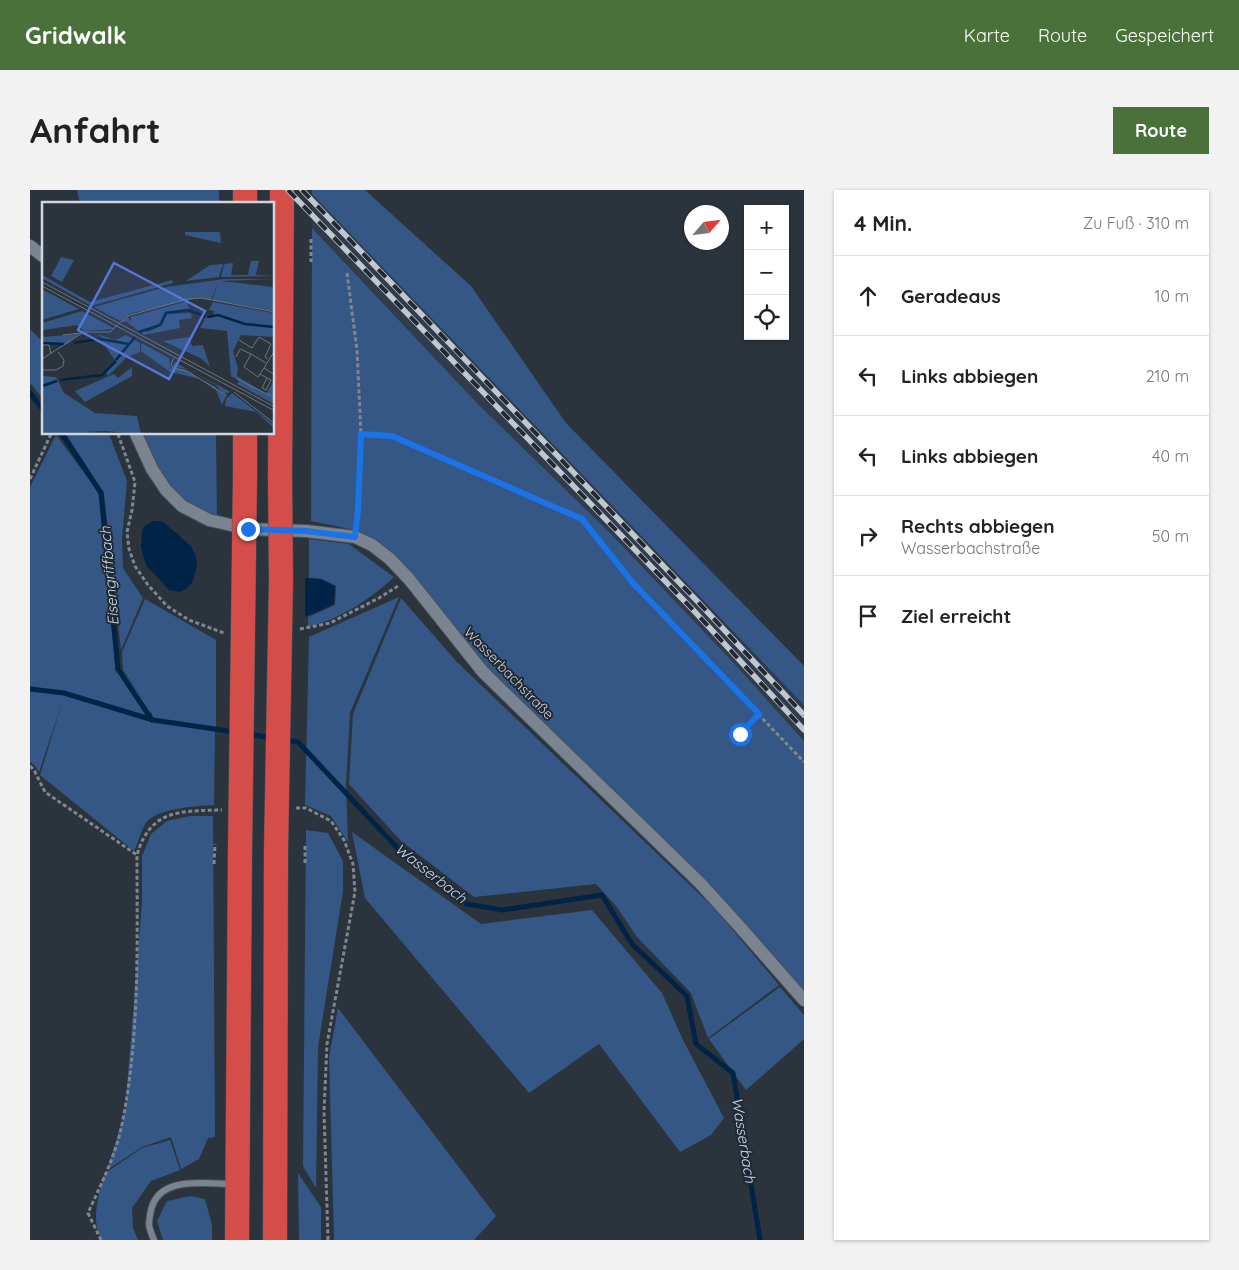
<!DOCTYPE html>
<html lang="de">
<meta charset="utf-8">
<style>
:root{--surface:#fff;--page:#f2f2f2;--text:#222;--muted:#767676;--line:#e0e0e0;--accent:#4a7139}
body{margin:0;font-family:Quicksand,sans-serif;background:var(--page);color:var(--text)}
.controls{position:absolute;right:15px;top:15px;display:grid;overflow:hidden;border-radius:0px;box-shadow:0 1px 4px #0004}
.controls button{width:45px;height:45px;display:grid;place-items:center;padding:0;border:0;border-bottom:1px solid var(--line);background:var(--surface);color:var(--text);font:25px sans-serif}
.compass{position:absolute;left:654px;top:15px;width:45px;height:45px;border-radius:50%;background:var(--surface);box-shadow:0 1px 4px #0004;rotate:62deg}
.stop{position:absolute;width:15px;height:15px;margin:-11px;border:4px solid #1a73e8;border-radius:50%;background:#fff}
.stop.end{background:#1a73e8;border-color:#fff;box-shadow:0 1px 5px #0008}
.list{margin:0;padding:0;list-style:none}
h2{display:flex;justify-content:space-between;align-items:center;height:65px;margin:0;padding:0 20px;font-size:21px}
h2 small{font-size:16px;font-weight:400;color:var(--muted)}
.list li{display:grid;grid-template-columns:32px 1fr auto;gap:15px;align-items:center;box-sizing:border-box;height:80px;padding:0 20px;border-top:1px solid var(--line)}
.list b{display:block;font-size:19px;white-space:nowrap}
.list p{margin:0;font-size:16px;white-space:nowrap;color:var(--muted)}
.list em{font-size:16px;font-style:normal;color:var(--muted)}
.icon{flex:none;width:28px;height:28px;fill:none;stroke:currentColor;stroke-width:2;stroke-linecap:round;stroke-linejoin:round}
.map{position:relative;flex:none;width:774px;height:1050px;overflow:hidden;border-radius:0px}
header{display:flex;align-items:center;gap:30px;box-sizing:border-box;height:70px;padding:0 25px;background:var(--accent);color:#fff}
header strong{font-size:24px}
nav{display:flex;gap:28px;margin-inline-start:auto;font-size:18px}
.intro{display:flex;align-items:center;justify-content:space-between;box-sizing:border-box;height:120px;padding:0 30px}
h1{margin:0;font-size:35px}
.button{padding:12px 22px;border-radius:0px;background:var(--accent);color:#fff;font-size:18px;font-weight:700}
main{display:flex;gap:30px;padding:0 30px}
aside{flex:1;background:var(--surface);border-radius:0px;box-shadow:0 1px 4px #0004}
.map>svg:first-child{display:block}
.built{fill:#303c4c}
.green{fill:#345785}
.water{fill:#002447}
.pier{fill:#2b333d}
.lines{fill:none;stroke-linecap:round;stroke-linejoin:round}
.stream{stroke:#002447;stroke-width:5}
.lane-casing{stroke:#485058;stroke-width:8}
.street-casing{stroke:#485058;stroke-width:14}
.highway-casing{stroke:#485058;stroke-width:25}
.path{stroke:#80868e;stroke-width:3;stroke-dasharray:4 2.5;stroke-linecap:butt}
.lane{stroke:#7a8490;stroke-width:6}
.street{stroke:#7a8490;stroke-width:12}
.highway{stroke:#d54d48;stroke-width:24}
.rail-casing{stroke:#c1c7ce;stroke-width:5.5}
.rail{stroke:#212933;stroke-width:4;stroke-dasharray:11;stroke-linecap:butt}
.highway-bridge-casing{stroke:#485058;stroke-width:25;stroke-linecap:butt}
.highway-bridge{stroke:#d54d48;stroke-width:24}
.route{stroke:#1a73e8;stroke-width:6}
.labels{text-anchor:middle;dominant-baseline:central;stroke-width:4;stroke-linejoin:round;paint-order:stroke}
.street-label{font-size:14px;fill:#d2d7de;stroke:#212933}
.water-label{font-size:15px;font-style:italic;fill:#cadbed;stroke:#212933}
.inset-river{fill:none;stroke:#002447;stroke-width:2.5}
.inset-road{fill:none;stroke:#6e757d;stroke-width:1}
.view{fill:#5377da;fill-opacity:0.15;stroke:#5377da;stroke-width:2.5}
.inset-edge{fill:none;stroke:#d2d7de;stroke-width:2.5}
</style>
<header>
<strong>Gridwalk</strong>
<nav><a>Karte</a><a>Route</a><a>Gespeichert</a></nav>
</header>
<div class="intro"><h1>Anfahrt</h1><a class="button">Route</a></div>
<main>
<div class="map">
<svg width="774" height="1050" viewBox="0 0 774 1050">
<rect width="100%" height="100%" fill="#2b333d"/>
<!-- built -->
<polygon class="built" points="282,4 772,513 774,515 774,551 701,470 582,345 446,212 282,38"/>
<!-- green -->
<g class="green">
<polygon points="47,0 189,0 189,14 50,14"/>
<polygon points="282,0 335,0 441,96 536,233 774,476 774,515 282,4"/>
<path d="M 282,38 L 446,212 L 582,345 L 701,470 L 774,551 L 774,801 C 684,691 576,598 476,497 C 459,480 441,463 427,444 C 402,411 381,375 346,351 C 328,338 303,336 281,331 Z"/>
<polygon points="0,139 10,149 14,148 14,210 0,193"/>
<polygon points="36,244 79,244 97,291 92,350 93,378 113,408 91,460 74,303"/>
<path d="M 112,244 L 186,244 L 187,328 C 178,324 167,321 158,316 C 134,299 123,269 112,244 Z"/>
<path d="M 26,245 L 69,303 L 86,486 L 86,472 L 114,511 L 93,480 L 92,462 L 115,409 L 186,450 L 186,539 L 123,529 L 121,521 L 120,530 L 185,540 L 184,615 C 167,616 122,618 114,636 C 110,644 108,653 104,661 L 10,585 L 32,513 L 9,582 L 5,576 L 0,572 L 0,297 Z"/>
<path d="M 279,349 L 319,354 L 364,387 C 339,410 312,428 278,437 L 278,427 L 305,415 L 306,396 L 292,389 L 279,388 Z"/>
<polygon points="369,407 320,523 316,595 318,652 301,626 275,615 279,447"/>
<polygon points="371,408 427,472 685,719 749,795 678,848 661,803 607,747 586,716 566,694 444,707 371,651 319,594 323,524"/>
<polygon points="160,626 183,626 185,947 178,948 169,969 151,979 141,947 112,957 77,980 95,922 112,712 112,666 121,644 137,631"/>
<polygon points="276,640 298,643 313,671 313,701 288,857 286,998 273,976"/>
<polygon points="322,642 451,734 562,720 632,803 653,850 694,928 681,945 650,962 569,854 499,903 335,708"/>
<polygon points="750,797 774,825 774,849 716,900 679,849"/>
<polygon points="308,818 466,1026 444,1050 304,1050 299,867"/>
<path d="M 140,950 L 150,980 L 121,991 L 102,1018 L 103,1038 L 108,1050 L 72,1050 C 60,1029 69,1006 74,984 L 112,958 Z"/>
<polygon points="268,983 291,1017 291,1050 269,1050"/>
<polygon points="160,1006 175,1009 182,1035 182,1050 133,1050 127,1031 137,1011"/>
</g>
<!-- water -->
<g class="water">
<polygon points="123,331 132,331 161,356 166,366 167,376 162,393 156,399 149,402 139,400 116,375 111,357 112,342 114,336"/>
<polygon points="274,388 291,389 305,396 304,414 280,425 260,430"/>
</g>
<!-- pier -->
<polygon class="pier" points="275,386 275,429 260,433 244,432 233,423 235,399 253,389"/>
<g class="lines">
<!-- stream -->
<g class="stream">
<polyline points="0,203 14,221"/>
<polyline points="32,244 71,303 88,479 122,530"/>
<polyline points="0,499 34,503 123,530 205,542"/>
<polyline points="218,544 242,548"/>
<polyline points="255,550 268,552 374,665 437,714 472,720 572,705 602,754 657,806 666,854 703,883 730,1050"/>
</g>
<!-- lane casing -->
<g class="lane-casing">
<path id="lane" d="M 124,1050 C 118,1036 118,1035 121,1020 C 129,985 175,994 203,994"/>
</g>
<!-- street casing -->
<g class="street-casing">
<g id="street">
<polyline points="0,56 14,67"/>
<polyline points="106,244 122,279 136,300 152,316 179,330 218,339 276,341 325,347 342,355 360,369 379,389 453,482 670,693 710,737 774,810"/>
</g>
</g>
<!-- highway casing -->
<g class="highway-casing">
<g id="highway">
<polyline points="215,14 215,0"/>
<polyline points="215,287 215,244"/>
<polyline points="250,287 252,0"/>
<polyline points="207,1050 210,662"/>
<polyline points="245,1050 246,661"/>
</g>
</g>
<!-- path -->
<g class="path">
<polyline points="281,49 281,72"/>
<polyline points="317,83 327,160 331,244"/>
<polyline points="88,244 105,292 102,320 97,342 99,359 105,376 118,395 137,416 159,430 194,443"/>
<polyline points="0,289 21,244"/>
<polyline points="327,334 331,244 362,246 552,329 603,393 774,572"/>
<polyline points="270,439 300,433 349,408 368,396"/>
<polyline points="710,544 729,524"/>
<polyline points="0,576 4,580 15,602 107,665"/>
<polyline points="266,618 276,618 301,631 314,650 323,674 325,702 297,854 294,921 298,1050"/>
<polyline points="275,656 275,675"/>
<polyline points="184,674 185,654"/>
<path d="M 71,1050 L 58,1023 C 71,994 86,965 92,934 C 110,846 107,754 107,665 C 120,619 151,621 192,620"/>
</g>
<!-- lane -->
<use href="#lane" class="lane"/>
<!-- street -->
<use href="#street" class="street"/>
<!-- highway -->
<use href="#highway" class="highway"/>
<!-- rail casing -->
<g class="rail-casing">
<g id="rail">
<polyline points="258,0 666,423 774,540"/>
<polyline points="272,0 668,412 774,525"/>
</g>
</g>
<!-- rail -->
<use href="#rail" class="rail"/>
<!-- highway-bridge casing -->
<g class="highway-bridge-casing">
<g id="highway-bridge">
<polyline points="246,661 251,390 250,287"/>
<polyline points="210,662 215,287"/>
</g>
</g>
<!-- highway-bridge -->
<use href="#highway-bridge" class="highway-bridge"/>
</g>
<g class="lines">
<!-- route -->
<polyline class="route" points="218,339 276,341 325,347 328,320 331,244 362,246 552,329 603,393 729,524 710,544"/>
</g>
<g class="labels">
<!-- street labels -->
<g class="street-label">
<text transform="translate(479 483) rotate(46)">Wasserbachstraße</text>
</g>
<!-- water labels -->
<g class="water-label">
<text transform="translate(79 386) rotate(-95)">Eisengriffbach</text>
<text transform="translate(401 683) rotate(38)">Wasserbach</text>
<text transform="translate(714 950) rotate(81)">Wasserbach</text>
</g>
</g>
<!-- overview -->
<g transform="translate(12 12)">
<rect width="232" height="232" fill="#2b333d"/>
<path d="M 143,30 L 178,30 L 179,41 L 143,33 ZM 19,55 L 32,58 L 20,80 L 9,74 ZM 209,59 L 217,59 L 214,73 L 232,74 L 179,75 L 182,62 L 191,61 L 189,73 L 206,73 ZM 181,62 L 177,75 L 144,79 L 168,63 ZM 0,73 L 48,100 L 130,78 L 131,81 L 49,104 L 0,76 ZM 182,77 L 232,77 L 180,79 L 232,85 L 232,109 L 170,98 L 176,81 L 169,98 L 155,96 L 87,112 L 78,119 L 52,105 L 124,85 ZM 0,87 L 37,107 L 0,118 ZM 145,99 L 147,107 L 123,111 L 118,122 L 103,128 L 106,130 L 120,123 L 125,112 L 149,111 L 150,116 L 137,118 L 138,126 L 102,133 L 85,120 L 79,120 L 86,114 L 88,121 L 89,115 ZM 171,100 L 232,111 L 232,135 L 199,133 L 191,149 L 196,166 L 195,174 L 224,192 L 232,178 L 232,196 L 225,194 L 189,174 L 185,129 L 158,126 L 165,113 L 171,113 L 172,109 L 167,108 ZM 40,109 L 73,127 L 42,129 L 35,123 L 1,128 L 1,135 L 37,132 L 25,142 L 0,141 L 0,121 ZM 55,132 L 73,138 L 84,133 L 98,141 L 98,150 L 85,155 L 66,174 L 64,171 L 47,176 L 60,172 L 73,158 L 58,137 L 61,136 ZM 147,135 L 150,144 L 161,143 L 168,165 L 160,157 L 121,139 ZM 99,141 L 127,156 L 129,166 L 141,167 L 172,184 L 184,194 L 180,203 L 174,188 L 159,177 L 128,170 L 99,149 ZM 132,160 L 187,189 L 187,191 L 181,192 L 174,183 L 145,167 L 131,165 ZM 90,165 L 90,174 L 43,200 L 33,189 L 72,172 L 76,176 ZM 0,174 L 14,175 L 22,191 L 53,211 L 95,214 L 99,232 L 63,229 L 42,230 L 75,232 L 0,232 ZM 197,179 L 232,196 L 232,202 L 195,182 ZM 190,191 L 232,223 L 232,232 L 231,225 L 214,210 L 183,204 L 184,197 Z" fill="#345785"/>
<path class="inset-river" d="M 165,115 L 176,113 L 203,122 L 233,125M 97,130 L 118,123 L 124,111 L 145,108 L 163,114M 58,137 L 87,142M 0,141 L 22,142M 32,141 L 57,137M 74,158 L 93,135M 18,178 L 60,173 L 74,159M 0,184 L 15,179"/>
<path class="inset-road" d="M 0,80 L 233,205M 0,84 L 233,209M 21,133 L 39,131M 197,138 L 210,146 L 217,135 L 229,142 L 223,155 L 226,157M 0,143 L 7,143 L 9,152M 233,148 L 222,166 L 233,173M 209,152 L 224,161M 194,155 L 198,147 L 209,152 L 202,165 L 216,175 L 222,166M 132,156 L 129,162 L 131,166 L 145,169 L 185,194M 0,157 L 42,130 L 68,130 L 85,114 L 146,97 L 159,96 L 233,110M 0,168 L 14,168 L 21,164 L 22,158 L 16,150M 218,172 L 225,176 L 229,178 L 224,188 L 220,186 L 225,176M 195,177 L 233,196M 192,190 L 233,222"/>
<path class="view" d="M 72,61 L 163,109 L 127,177 L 36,128 Z"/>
<rect width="232" height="232" class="inset-edge"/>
</g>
</svg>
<div class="controls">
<button>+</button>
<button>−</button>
<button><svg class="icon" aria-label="locate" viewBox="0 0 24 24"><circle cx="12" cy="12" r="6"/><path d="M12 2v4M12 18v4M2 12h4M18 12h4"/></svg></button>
</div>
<svg class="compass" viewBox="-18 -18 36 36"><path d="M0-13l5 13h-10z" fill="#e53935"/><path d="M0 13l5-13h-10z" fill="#767676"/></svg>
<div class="stop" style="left:710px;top:544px"></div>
<div class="stop end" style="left:218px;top:339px"></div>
</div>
<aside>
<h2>4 Min.<small>Zu Fuß · 310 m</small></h2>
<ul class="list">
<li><svg class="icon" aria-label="ahead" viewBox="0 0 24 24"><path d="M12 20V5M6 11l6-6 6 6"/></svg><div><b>Geradeaus</b></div><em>10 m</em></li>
<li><svg class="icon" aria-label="left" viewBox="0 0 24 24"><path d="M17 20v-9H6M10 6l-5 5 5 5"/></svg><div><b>Links abbiegen</b></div><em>210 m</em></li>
<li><svg class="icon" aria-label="left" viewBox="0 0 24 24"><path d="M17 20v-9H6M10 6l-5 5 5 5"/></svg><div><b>Links abbiegen</b></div><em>40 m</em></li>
<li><svg class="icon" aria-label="right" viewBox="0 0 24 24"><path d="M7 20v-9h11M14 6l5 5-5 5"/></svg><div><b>Rechts abbiegen</b><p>Wasserbachstraße</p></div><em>50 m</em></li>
<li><svg class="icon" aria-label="arrive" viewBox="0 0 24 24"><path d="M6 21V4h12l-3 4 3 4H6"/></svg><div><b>Ziel erreicht</b></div></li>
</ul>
</aside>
</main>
